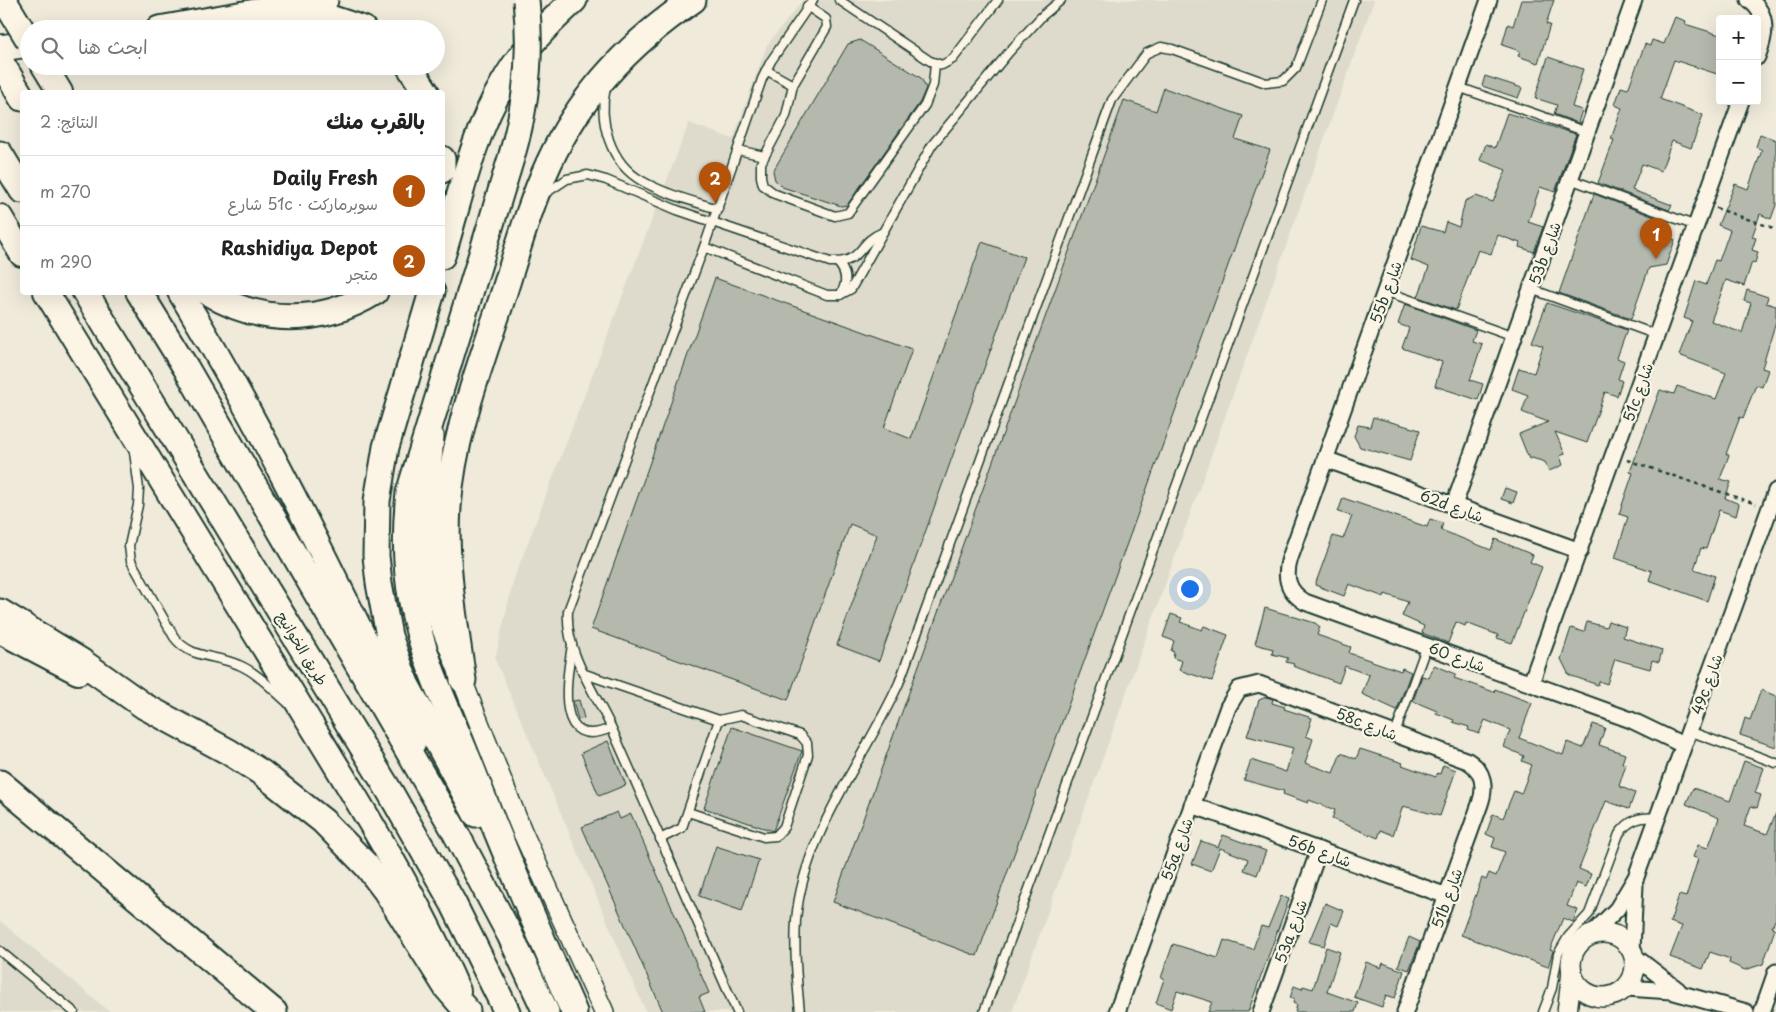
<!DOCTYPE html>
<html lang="ar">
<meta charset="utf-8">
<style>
:root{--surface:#fff;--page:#f2f2f2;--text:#222;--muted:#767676;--line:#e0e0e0;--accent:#b45309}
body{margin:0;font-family:"Playpen Sans","Playpen Sans Arabic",sans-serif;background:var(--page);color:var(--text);direction:rtl}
.controls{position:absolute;right:15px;top:15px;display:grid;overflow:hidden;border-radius:5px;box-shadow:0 5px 20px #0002}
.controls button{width:45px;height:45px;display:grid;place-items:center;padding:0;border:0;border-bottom:1px solid var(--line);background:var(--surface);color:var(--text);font:25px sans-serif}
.you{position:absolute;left:1189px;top:588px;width:18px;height:18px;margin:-12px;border:4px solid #fff;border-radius:50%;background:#1a73e8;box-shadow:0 0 0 8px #1a73e833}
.badge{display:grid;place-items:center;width:32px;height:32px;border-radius:50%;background:var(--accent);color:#fff;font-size:16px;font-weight:700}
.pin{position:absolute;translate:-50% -41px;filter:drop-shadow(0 1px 2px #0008)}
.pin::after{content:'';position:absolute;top:26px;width:18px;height:15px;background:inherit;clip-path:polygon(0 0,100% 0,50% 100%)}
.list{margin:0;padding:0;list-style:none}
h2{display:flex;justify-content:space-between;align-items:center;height:65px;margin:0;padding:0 20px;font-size:21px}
h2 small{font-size:16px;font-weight:400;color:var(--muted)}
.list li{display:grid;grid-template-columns:32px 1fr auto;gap:15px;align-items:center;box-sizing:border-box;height:70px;padding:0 20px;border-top:1px solid var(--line)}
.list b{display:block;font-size:19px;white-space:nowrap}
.list p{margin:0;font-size:16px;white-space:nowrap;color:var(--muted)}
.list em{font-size:16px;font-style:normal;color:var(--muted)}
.icon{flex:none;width:28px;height:28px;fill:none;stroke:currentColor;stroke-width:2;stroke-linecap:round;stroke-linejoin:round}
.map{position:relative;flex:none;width:1776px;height:1012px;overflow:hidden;direction:ltr}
.search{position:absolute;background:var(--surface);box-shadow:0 5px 20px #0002;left:20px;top:20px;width:425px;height:55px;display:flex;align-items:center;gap:12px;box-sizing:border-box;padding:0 18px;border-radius:28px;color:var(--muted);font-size:19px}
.panel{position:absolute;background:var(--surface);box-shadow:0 5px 20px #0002;left:20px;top:90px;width:425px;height:205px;border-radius:5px;direction:rtl}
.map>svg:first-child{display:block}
.built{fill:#dedbcc}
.building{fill:#b5b9ad;stroke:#1f3d34}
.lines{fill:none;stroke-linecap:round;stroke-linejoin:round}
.service-casing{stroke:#1f3d34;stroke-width:11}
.minor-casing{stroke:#1f3d34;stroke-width:19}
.tertiary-casing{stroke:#1f3d34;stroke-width:22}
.primary-casing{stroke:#1f3d34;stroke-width:28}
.trunk-casing{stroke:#1f3d34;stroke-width:29}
.path{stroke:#1f3d34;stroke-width:2.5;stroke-dasharray:4 4;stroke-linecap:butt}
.service{stroke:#fcf5e5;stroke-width:8}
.minor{stroke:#fcf5e5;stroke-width:15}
.tertiary{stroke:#fcf5e5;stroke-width:19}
.primary{stroke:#fcf5e5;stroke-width:24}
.trunk{stroke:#fcf5e5;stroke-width:25}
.primary-bridge-casing{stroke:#1f3d34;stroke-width:28;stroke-linecap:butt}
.trunk-bridge-casing{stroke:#1f3d34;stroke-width:29;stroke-linecap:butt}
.primary-bridge{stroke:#fcf5e5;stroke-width:24}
.trunk-bridge{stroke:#fcf5e5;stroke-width:25}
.labels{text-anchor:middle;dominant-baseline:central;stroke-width:4.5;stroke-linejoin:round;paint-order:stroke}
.street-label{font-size:15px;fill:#1f3d34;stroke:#fcf5e5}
</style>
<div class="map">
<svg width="1776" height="1012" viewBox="0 0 1776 1012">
<rect width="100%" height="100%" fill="#efeada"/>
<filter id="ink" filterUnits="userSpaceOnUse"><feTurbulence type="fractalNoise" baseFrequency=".02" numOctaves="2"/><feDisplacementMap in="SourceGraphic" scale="10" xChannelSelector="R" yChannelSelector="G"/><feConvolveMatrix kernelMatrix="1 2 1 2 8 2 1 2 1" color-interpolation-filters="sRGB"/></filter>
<g filter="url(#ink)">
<!-- built -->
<g class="built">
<polygon points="803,0 1374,0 1012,1012 646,1012 495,659 514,579 689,123 733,139 767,45"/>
<polygon points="0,921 110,1012 0,1012"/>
</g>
<!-- building -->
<g class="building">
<polygon points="1521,0 1554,0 1546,24 1550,25 1538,63 1518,56 1520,51 1502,45 1508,24 1513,26"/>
<polygon points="1675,17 1686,21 1685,24 1720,35 1720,65 1717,74 1674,60 1660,99 1703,115 1691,148 1672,141 1661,171 1642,164 1632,190 1672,205 1669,210 1598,183 1614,140 1611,139 1622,108 1615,105 1621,87 1628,89 1645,44 1650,46 1652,40 1664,44"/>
<polygon points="860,40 921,78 926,88 920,102 847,205 841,206 782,187 775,180 773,171 848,44"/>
<polygon points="1548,57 1583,69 1572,107 1582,110 1578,123 1554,114 1557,105 1535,98"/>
<polygon points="1485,76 1522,88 1518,98 1482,86"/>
<polygon points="1164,88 1243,116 1235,139 1270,150 977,956 833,902 1124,100 1156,111"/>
<polygon points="1507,113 1576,134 1555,192 1540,187 1528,222 1543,227 1534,252 1519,247 1520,243 1498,235 1491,254 1478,250 1456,310 1418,297 1429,267 1411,260 1421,226 1443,232 1446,222 1459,227 1465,201 1476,196 1493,202 1506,170 1480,160 1486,144 1495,148"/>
<polygon points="1760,134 1776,140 1776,205 1771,219 1760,214 1752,237 1756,238 1752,250 1758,252 1755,263 1752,262 1744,286 1726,280 1711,321 1742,333 1751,303 1744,301 1747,290 1768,297 1766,303 1776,306 1776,321 1762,368 1768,370 1762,387 1756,385 1743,418 1740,417 1726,454 1729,455 1720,479 1731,482 1725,498 1739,504 1736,516 1719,510 1706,549 1701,548 1694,569 1715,576 1707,601 1649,580 1652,571 1615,558 1628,517 1619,514 1633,473 1630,472 1660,390 1674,394 1677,386 1716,399 1726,373 1679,355 1692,321 1684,318 1696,281 1706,285 1715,260 1719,261 1730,230 1718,225 1735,184 1748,189 1762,150 1756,147"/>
<polygon points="1594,194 1665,221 1660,234 1675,240 1666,265 1649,268 1631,319 1559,293"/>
<polygon points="982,242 1024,257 879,661 837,645 877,535 850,524 788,700 591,629 715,278 912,349 884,428 911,439"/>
<polygon points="1547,303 1627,330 1617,358 1624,361 1618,379 1622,381 1617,396 1605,392 1587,443 1555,432 1565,454 1560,456 1563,465 1549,471 1545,462 1532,458 1529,459 1519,434 1548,422 1522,412 1528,395 1512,389 1519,368 1534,373 1543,346 1532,342"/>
<polygon points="1405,304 1476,330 1472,341 1482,344 1470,380 1483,384 1478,400 1435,386 1442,362 1402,348 1409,328 1398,324"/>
<polygon points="1373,417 1420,430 1410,461 1360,447 1354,436 1358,425 1370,427"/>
<polygon points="1505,488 1517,492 1513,503 1501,499"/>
<polygon points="1343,498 1427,527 1430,519 1443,523 1441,530 1491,550 1495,539 1533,555 1530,562 1542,567 1512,643 1497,638 1498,635 1466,623 1465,626 1456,622 1448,643 1422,633 1424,626 1402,616 1408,602 1385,594 1384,597 1349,584 1344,596 1315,585 1333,536 1343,539 1352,516 1338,512"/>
<polygon points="1265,608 1315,623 1320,627 1317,635 1351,647 1349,653 1401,671 1402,668 1411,672 1397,710 1362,694 1369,675 1345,666 1339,683 1293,666 1294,664 1286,662 1288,658 1272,654 1273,649 1255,644"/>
<polygon points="1171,614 1182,618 1180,622 1202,630 1204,626 1228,635 1212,681 1179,670 1182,661 1173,658 1174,652 1171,651 1174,641 1163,637"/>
<polygon points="1608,621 1626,627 1623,637 1662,650 1659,662 1652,660 1650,669 1615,659 1607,684 1599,681 1598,685 1569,675 1561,659 1571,628 1584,632 1587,622 1606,627"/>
<polygon points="1434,665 1456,674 1454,678 1494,692 1495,689 1532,703 1519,738 1563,755 1567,742 1583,748 1593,724 1605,728 1599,745 1625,754 1622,763 1626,764 1619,786 1635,793 1629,809 1606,801 1579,869 1591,874 1586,887 1576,883 1567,906 1578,910 1573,922 1563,918 1550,950 1553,951 1548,967 1461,935 1482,878 1486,880 1489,873 1496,876 1505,852 1492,847 1495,838 1486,834 1493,814 1503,818 1514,791 1521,794 1532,765 1522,761 1524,756 1504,747 1510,730 1485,720 1479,734 1468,730 1469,727 1453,722 1454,720 1436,713 1437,711 1413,701 1422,676 1429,678"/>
<polygon points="1761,690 1776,696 1776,747 1740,735 1745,718 1750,720"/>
<polygon points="1266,697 1273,699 1272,703 1285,707 1284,709 1312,718 1306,736 1313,739 1305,763 1333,773 1341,753 1356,759 1360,749 1403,763 1402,765 1436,777 1437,773 1440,774 1443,765 1456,770 1440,816 1403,806 1393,835 1381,830 1378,838 1332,819 1335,810 1309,800 1308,803 1283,794 1284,791 1244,780 1251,760 1286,772 1293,748 1247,736 1259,700"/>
<polygon points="579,700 584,718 578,720 573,701"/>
<polygon points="732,727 802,751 773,831 704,808"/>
<polygon points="608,741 626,785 599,796 581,753"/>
<polygon points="1744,761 1764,768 1755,793 1761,795 1757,808 1751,806 1744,826 1767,834 1776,813 1776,918 1772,927 1775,929 1763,964 1745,970 1729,963 1730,959 1710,952 1703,969 1670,957 1682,926 1670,922 1679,895 1686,897 1698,859 1693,857 1698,845 1708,848 1719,818 1686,804 1693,788 1730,801"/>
<polygon points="617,812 620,819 631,814 709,993 699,997 705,1012 663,1012 582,827"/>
<polygon points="1223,835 1266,851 1257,875 1244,870 1248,859 1220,848 1211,871 1192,864 1201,841 1218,847"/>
<polygon points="716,846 759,860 742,911 699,896"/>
<polygon points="1281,896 1289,899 1248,1012 1208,1012 1212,1002 1177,991 1171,1009 1156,1003 1164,979 1161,978 1173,944 1218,958 1224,940 1253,949 1261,926 1268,928"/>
<polygon points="1325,903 1344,911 1338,926 1331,923 1324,946 1309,942"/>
<polygon points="1409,937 1420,942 1409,970 1398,966"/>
<polygon points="1326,947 1340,952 1327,992 1358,1003 1355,1012 1295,1012 1297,1005 1293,1003 1294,999 1290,998 1294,986 1302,989 1303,986 1313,989"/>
<polygon points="1366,962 1381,968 1383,963 1404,971 1395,998 1386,995 1382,1007 1354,997"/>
</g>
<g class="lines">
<!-- service casing -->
<g class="service-casing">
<g id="service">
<polyline points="839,0 930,61 942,65 953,59 998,0"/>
<polyline points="807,6 826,19 827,27 793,85 786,116 761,163 761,177 763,185 775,194 835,216 848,213 925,105 933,85 935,64"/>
<polyline points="766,70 793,85"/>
<path d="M 606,87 C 598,121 610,163 642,181 C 665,194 692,201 718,209"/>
<polyline points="1458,87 1587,132"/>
<polyline points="738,150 764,156"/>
<polyline points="1570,179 1696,226"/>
<path d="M 546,193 L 567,179 L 588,175 L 606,180 L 677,210 L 830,262 C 863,264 858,242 881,233"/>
<polyline points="704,247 827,295 840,295 851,289 932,145 1009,52 1041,17 1061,0"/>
<path d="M 837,262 C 847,272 848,283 840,295"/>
<polyline points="1531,289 1657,335"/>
<polyline points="1385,291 1514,337"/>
<path d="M 134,452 L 139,489 L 138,505 L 129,546 L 131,561 L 174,637 C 191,660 216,654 239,665 C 258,673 273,690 288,703"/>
<path d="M 572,645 C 567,678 553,753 611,728"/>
<polyline points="585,674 719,720 741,715 800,735 807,743 808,755 784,827 776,836 764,837 688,812"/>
<polyline points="1689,731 1776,763"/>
<polyline points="1395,733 1427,645"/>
<polyline points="660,839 682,828 719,720"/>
<polyline points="0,951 74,1012"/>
<path d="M 737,1012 C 695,918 654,824 613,731 C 596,693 565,654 568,611 L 704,247 L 762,79 L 771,61 L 813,0"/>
<path d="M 800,1012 C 797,982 794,951 796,920 C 804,832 864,761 899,683 L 1112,100 L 1147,53 L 1161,47 L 1172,49 L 1266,83 L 1283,81 L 1296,68 L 1322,0"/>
<polyline points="984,1012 1354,0"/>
<path d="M 1543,1012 L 1552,988 L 1558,954 L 1568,937 L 1589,914 L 1619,834 C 1629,820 1640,816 1657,818"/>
</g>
</g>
<!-- minor casing -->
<g class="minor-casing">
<g id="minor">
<path d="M 1489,0 L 1290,558 C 1284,577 1287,591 1305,602 L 1631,720 L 1683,745"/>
<path d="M 1749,0 C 1770,14 1765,37 1757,57"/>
<polyline points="1325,459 1580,551"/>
<polyline points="1454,505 1634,0"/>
<polyline points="1531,683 1741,101"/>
<polyline points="1192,805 1447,896"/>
<polyline points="1590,936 1617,909 1636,877 1776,491"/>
<polyline points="1632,950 1635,884"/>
<polyline points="1634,956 1678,990"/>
<polyline points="1627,988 1671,991 1746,1012"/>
<path d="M 1117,1012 L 1228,707 L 1239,689 L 1259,684 L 1468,761 C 1484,771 1486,787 1480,804 L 1405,1012"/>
<polyline points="1261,1012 1319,850"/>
<polyline points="1762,1012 1776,972"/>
</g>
</g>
<!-- tertiary casing -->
<g class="tertiary-casing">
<g id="tertiary">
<polyline points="434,436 426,532 428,575 437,617 522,831 604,1012"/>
<circle cx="1603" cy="965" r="32"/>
<polyline points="1567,1012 1572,972"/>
</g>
</g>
<!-- primary casing -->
<g class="primary-casing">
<g id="primary">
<polyline points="44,66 60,92"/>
<polyline points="0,217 22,254"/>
<path d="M 46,292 C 127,423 207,554 287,685 C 347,784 412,884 458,991"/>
<path d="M 180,292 C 261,425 328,564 396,703 L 413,743"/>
<polyline points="0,631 78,672"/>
</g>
</g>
<!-- trunk casing -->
<g class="trunk-casing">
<g id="trunk">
<polyline points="294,16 324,16 363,29"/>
<polyline points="159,29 325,0"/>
<polyline points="0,48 29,44"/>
<polyline points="0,61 22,98"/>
<polyline points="409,66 426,92"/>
<polyline points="0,154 22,190"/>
<path d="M 512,155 L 409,493 C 405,530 405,566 412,602 C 423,662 452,718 474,774 C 505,854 539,933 574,1012"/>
<polyline points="442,159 442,170"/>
<path d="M 442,256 C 460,199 472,136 503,84 C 521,51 547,25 574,0"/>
<polyline points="85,292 390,792 453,903 507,1012"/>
<polyline points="139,292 186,368 453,828 510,935 546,1012"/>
<path d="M 207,292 C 260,325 322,325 375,292"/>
<polyline points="432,292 386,447 377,501 376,556 379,583 389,636 406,684 476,814"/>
<polyline points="0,612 82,662 144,706 229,752 262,773 323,821 367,866 386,891 447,988 467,1011"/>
<path d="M 463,680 C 455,623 444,565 448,507 C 453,440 475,380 496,317 C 513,267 527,210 549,163 C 580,95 631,42 693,0"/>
<polyline points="0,783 274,1012"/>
</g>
</g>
<!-- path -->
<g class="path">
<polyline points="1716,208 1776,229"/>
<polyline points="1627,460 1756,504"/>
</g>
<!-- service -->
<use href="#service" class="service"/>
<!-- minor -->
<use href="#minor" class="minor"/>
<!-- tertiary -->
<use href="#tertiary" class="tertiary"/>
<!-- primary -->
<use href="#primary" class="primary"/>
<!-- trunk -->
<use href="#trunk" class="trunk"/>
<!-- primary-bridge casing -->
<g class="primary-bridge-casing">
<polyline id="primary-bridge" points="4,0 29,41"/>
</g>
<!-- trunk-bridge casing -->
<g class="trunk-bridge-casing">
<path id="trunk-bridge" d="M 512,155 C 527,103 532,54 526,0"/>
</g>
<!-- primary-bridge -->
<use href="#primary-bridge" class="primary-bridge"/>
<!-- trunk-bridge -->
<use href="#trunk-bridge" class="trunk-bridge"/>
</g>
</g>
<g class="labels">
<!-- street labels -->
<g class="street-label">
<text transform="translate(1544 253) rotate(-70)">53b شارع</text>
<text transform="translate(1385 292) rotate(-70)">55b شارع</text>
<text transform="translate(1637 392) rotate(-70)">51c شارع</text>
<text transform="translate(1452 505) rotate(20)">62d شارع</text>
<text transform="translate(303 648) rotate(59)">طريق الخوانيج</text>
<text transform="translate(1457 656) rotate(20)">شارع 60</text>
<text transform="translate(1706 684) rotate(-70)">49c شارع</text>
<text transform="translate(1367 723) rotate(21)">58c شارع</text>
<text transform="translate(1176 849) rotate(-70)">55a شارع</text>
<text transform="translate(1320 850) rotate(20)">56b شارع</text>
<text transform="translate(1446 898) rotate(-70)">51b شارع</text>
<text transform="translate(1290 931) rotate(-70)">53a شارع</text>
</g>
</g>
</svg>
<div class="controls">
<button>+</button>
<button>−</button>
</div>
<div class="you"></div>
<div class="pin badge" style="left:1656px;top:259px">1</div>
<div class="pin badge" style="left:715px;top:203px">2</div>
<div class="search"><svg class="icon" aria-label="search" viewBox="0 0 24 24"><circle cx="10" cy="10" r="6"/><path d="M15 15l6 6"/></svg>ابحث هنا</div>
<section class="panel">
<h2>بالقرب منك<small>النتائج: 2</small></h2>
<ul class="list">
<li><span class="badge">1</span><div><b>Daily Fresh</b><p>سوبرماركت · 51c شارع</p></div><em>270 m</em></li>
<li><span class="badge">2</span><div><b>Rashidiya Depot</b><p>متجر</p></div><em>290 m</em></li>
</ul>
</section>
</div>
